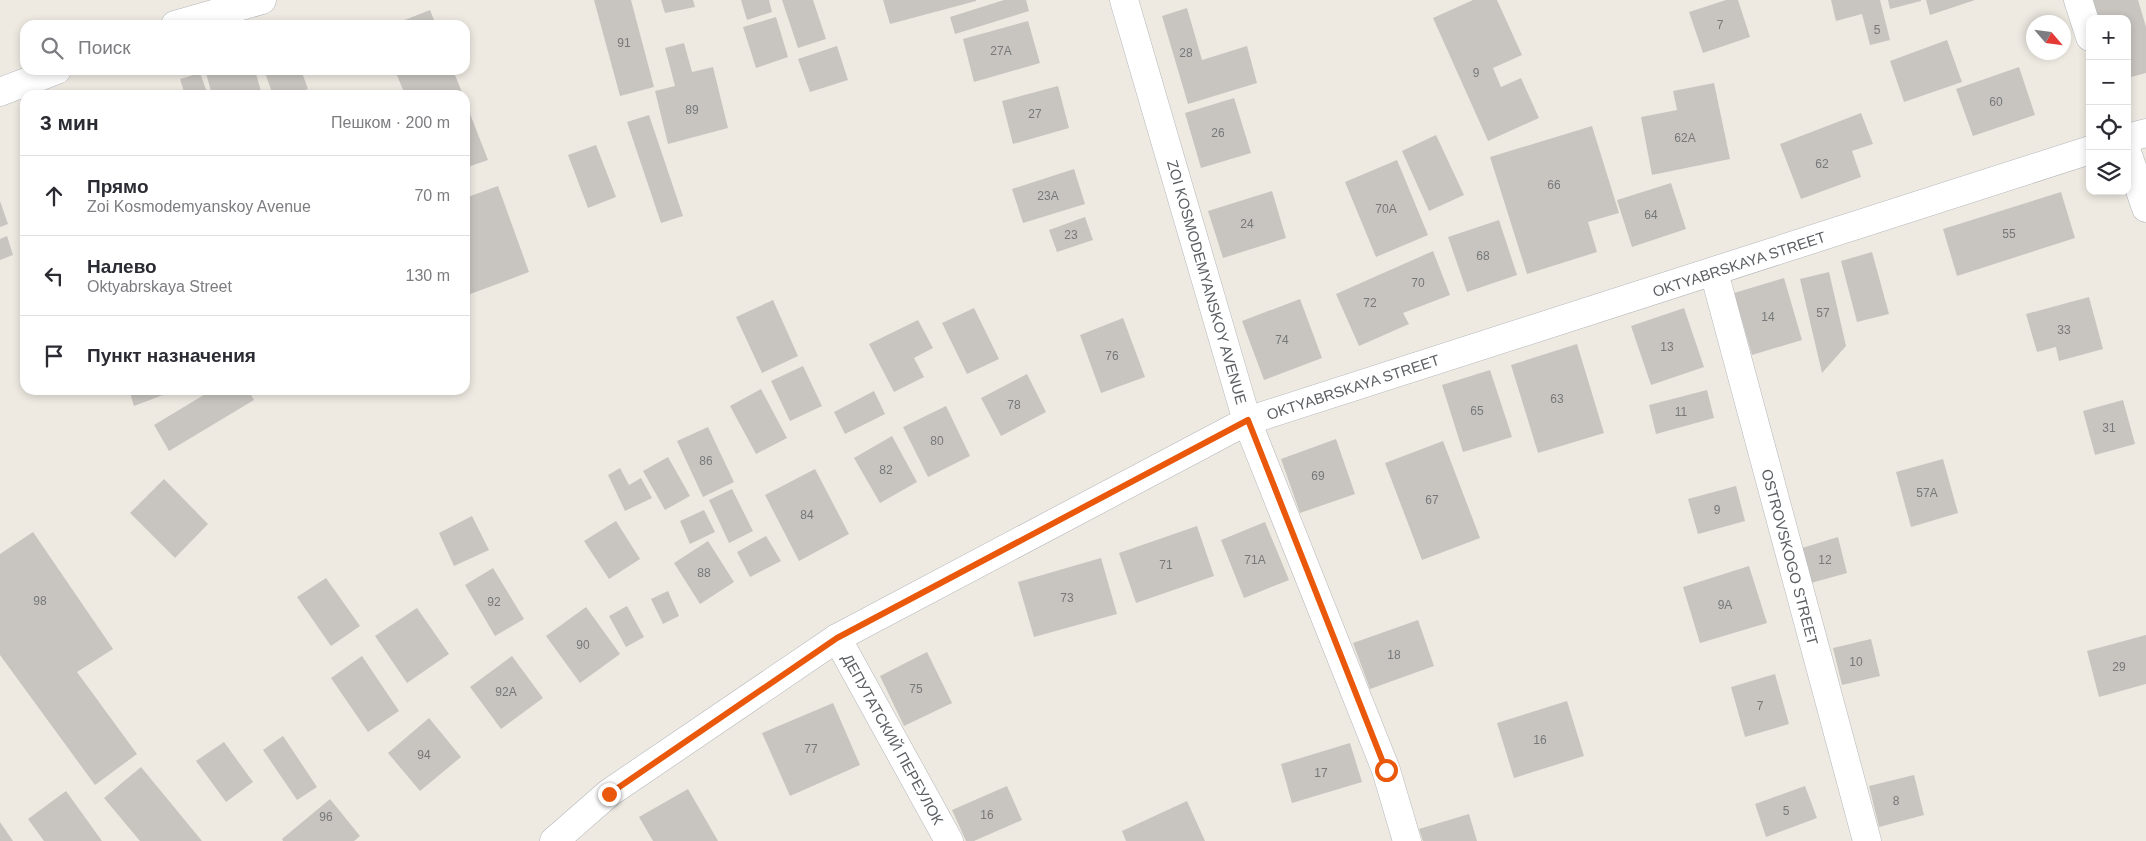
<!DOCTYPE html>
<html lang="ru">
<meta charset="utf-8">
<style>
:root{--surface:#fff;--page:#f2f2f3;--text:#2b2b33;--muted:#7c7c81;--line:#e1e1e2}
body{margin:0;font-family:Arial,sans-serif;background:var(--page);color:var(--text)}
.controls{position:absolute;right:15px;top:15px;display:grid;overflow:hidden;border-radius:10px;box-shadow:0 2px 8px #0003}
.controls button{width:45px;height:45px;display:grid;place-items:center;padding:0;border:0;border-bottom:1px solid var(--line);background:var(--surface);color:var(--text);font:25px sans-serif}
.compass{position:absolute;left:2026px;top:15px;width:45px;height:45px;border-radius:50%;background:var(--surface);box-shadow:0 2px 8px #0003;rotate:118deg}
.stop{position:absolute;width:15px;height:15px;margin:-11px;border:4px solid #ea580c;border-radius:50%;background:#fff}
.stop.end{background:#ea580c;border-color:#fff;box-shadow:0 1px 5px #0008}
.list{margin:0;padding:0;list-style:none}
h2{display:flex;justify-content:space-between;align-items:center;height:65px;margin:0;padding:0 20px;font-size:21px}
h2 small{font-size:16px;font-weight:400;color:var(--muted)}
.list li{display:grid;grid-template-columns:32px 1fr auto;gap:15px;align-items:center;box-sizing:border-box;height:80px;padding:0 20px;border-top:1px solid var(--line)}
.list b{display:block;font-size:19px;white-space:nowrap}
.list p{margin:0;font-size:16px;white-space:nowrap;color:var(--muted)}
.list em{font-size:16px;font-style:normal;color:var(--muted)}
.icon{flex:none;width:28px;height:28px;fill:none;stroke:currentColor;stroke-width:2;stroke-linecap:round;stroke-linejoin:round}
.map{position:relative;flex:none;width:2146px;height:841px;overflow:hidden}
.search{position:absolute;background:var(--surface);box-shadow:0 2px 8px #0003;left:20px;top:20px;width:450px;height:55px;display:flex;align-items:center;gap:12px;box-sizing:border-box;padding:0 18px;border-radius:15px;color:var(--muted);font-size:19px}
.panel{position:absolute;background:var(--surface);box-shadow:0 2px 8px #0003;left:20px;top:90px;width:450px;height:305px;border-radius:15px}
.map>svg:first-child{display:block}
.building{fill:#c8c5c0}
.lines{fill:none;stroke-linecap:round;stroke-linejoin:round}
.minor-casing{stroke:#b3b6ba;stroke-width:29}
.minor{stroke:#fff;stroke-width:28}
.route{stroke:#ea580c;stroke-width:6}
.labels{text-anchor:middle;dominant-baseline:central;stroke-width:4;stroke-linejoin:round;paint-order:stroke}
.number-label{font-size:12px;fill:#76787a}
.street-label{font-size:15px;fill:#5b5f63;stroke:#fff}
</style>
<div class="map">
<svg width="2146" height="841" viewBox="0 0 2146 841">
<rect width="100%" height="100%" fill="#eeeae2"/>
<!-- building -->
<g class="building">
<polygon points="594,0 631,0 654,87 620,96"/>
<polygon points="661,0 693,0 695,7 665,13"/>
<polygon points="741,0 769,0 772,12 747,20"/>
<polygon points="782,0 813,0 826,39 798,48"/>
<polygon points="883,0 976,0 976,1 890,24"/>
<polygon points="1004,0 1026,0 1029,11 955,34 950,17"/>
<polygon points="1473,0 1497,0 1522,55 1493,68 1501,87 1521,78 1539,118 1488,141 1433,18"/>
<polygon points="1726,0 1738,0 1750,37 1703,53 1689,12"/>
<polygon points="1831,0 1880,0 1890,40 1870,45 1862,14 1836,21"/>
<polygon points="1888,0 1921,0 1921,1 1890,9"/>
<polygon points="1926,0 1975,0 1930,15"/>
<polygon points="2093,0 2138,0 2146,27 2146,73 2127,78 2127,19 2099,19"/>
<polygon points="1187,8 1202,60 1247,46 1257,83 1188,104 1162,16"/>
<polygon points="430,10 436,25 392,25"/>
<polygon points="776,17 788,57 756,68 743,27"/>
<polygon points="1028,21 1040,63 974,82 963,39"/>
<polygon points="1947,40 1962,82 1904,102 1890,61"/>
<polygon points="684,43 692,72 713,67 728,128 668,144 655,91 675,86 665,48"/>
<polygon points="837,46 848,80 810,92 798,59"/>
<polygon points="2019,67 2035,115 1973,136 1956,89"/>
<polygon points="214,70 255,70 262,95 212,95 206,73"/>
<polygon points="264,70 301,70 308,89 291,95 273,95"/>
<polygon points="395,70 453,70 463,95 405,95"/>
<polygon points="200,73 208,95 185,95 180,79"/>
<polygon points="1714,83 1730,159 1652,175 1641,117 1677,110 1673,91"/>
<polygon points="1058,86 1069,128 1013,144 1002,101"/>
<polygon points="1234,98 1251,153 1201,168 1185,113"/>
<polygon points="465,101 488,160 465,168"/>
<polygon points="1861,113 1873,144 1852,151 1861,177 1801,199 1780,144"/>
<polygon points="649,115 683,216 661,223 627,122"/>
<polygon points="1592,126 1619,213 1588,222 1597,252 1527,274 1490,157"/>
<polygon points="1436,135 1464,195 1429,211 1402,151"/>
<polygon points="596,145 616,197 588,208 568,155"/>
<polygon points="1397,160 1428,235 1376,257 1345,182"/>
<polygon points="1074,169 1085,204 1023,223 1012,189"/>
<polygon points="1671,183 1686,229 1632,247 1617,200"/>
<polygon points="498,186 529,272 465,296 465,198"/>
<polygon points="1272,191 1286,238 1223,258 1208,211"/>
<polygon points="2061,192 2075,238 1957,276 1943,229"/>
<polygon points="0,201 8,224 0,227"/>
<polygon points="1085,217 1093,240 1057,252 1049,230"/>
<polygon points="1499,220 1517,275 1467,292 1448,237"/>
<polygon points="7,236 13,255 0,260 0,239"/>
<polygon points="1433,251 1450,295 1403,313 1409,324 1359,346 1336,294"/>
<polygon points="1872,252 1889,314 1857,322 1841,261"/>
<polygon points="1829,272 1846,346 1822,373 1800,279"/>
<polygon points="1784,278 1802,340 1752,355 1734,293"/>
<polygon points="2089,297 2103,349 2059,361 2056,347 2037,352 2026,314"/>
<polygon points="1300,299 1322,358 1264,380 1242,321"/>
<polygon points="773,300 798,356 762,373 736,317"/>
<polygon points="974,308 999,359 967,374 942,323"/>
<polygon points="1684,308 1704,367 1651,385 1631,326"/>
<polygon points="1123,318 1145,377 1101,393 1080,335"/>
<polygon points="918,320 933,348 914,358 924,377 894,392 869,344"/>
<polygon points="1577,344 1604,433 1538,453 1511,365"/>
<polygon points="803,366 822,406 790,421 771,381"/>
<polygon points="1490,370 1512,437 1463,452 1442,385"/>
<polygon points="1027,374 1046,412 1001,436 981,398"/>
<polygon points="761,389 787,438 756,454 730,406"/>
<polygon points="129,390 162,390 163,395 134,406"/>
<polygon points="212,390 248,390 254,400 169,451 154,425"/>
<polygon points="1707,390 1714,418 1656,434 1649,405"/>
<polygon points="874,391 885,414 845,434 834,412"/>
<polygon points="2123,400 2135,444 2095,455 2083,411"/>
<polygon points="946,406 970,456 928,477 903,427"/>
<polygon points="708,427 734,482 703,497 677,441"/>
<polygon points="892,436 917,482 880,503 854,458"/>
<polygon points="1336,439 1355,494 1300,513 1281,459"/>
<polygon points="1443,441 1480,538 1422,560 1385,463"/>
<polygon points="668,457 690,496 665,510 643,471"/>
<polygon points="1943,459 1958,513 1911,527 1896,472"/>
<polygon points="620,468 629,485 641,478 652,498 625,511 608,475"/>
<polygon points="815,469 849,534 799,561 765,495"/>
<polygon points="164,479 208,524 175,558 130,513"/>
<polygon points="1736,486 1745,521 1698,534 1688,499"/>
<polygon points="732,489 753,531 729,543 709,500"/>
<polygon points="704,510 715,532 690,544 680,521"/>
<polygon points="472,516 489,550 454,566 439,533"/>
<polygon points="616,521 640,559 609,579 584,541"/>
<polygon points="1265,522 1289,580 1244,598 1221,540"/>
<polygon points="1197,526 1214,576 1136,603 1119,553"/>
<polygon points="33,532 113,649 77,672 137,754 95,785 0,655 0,554"/>
<polygon points="766,536 781,561 750,577 737,552"/>
<polygon points="1838,537 1847,573 1811,583 1802,548"/>
<polygon points="708,541 734,582 700,604 674,563"/>
<polygon points="1101,558 1117,614 1034,637 1018,582"/>
<polygon points="1749,566 1767,623 1700,643 1683,587"/>
<polygon points="493,568 524,619 495,636 465,585"/>
<polygon points="326,578 360,626 331,646 297,597"/>
<polygon points="668,591 679,616 663,624 651,599"/>
<polygon points="627,606 644,637 626,647 609,616"/>
<polygon points="586,607 620,654 580,683 546,636"/>
<polygon points="417,608 449,654 407,683 375,636"/>
<polygon points="1418,620 1434,666 1370,689 1353,643"/>
<polygon points="2146,635 2146,684 2099,697 2087,651"/>
<polygon points="1871,639 1880,676 1842,685 1833,648"/>
<polygon points="927,652 952,703 904,726 880,676"/>
<polygon points="362,656 399,711 368,732 331,678"/>
<polygon points="512,656 543,698 501,729 470,687"/>
<polygon points="1775,674 1789,724 1745,737 1731,687"/>
<polygon points="1567,701 1584,756 1514,778 1497,723"/>
<polygon points="833,703 860,765 790,796 762,733"/>
<polygon points="429,718 461,757 420,791 388,753"/>
<polygon points="283,736 317,787 297,800 263,750"/>
<polygon points="224,742 253,782 226,802 196,761"/>
<polygon points="1350,743 1362,782 1292,803 1281,764"/>
<polygon points="141,767 202,841 140,841 104,798"/>
<polygon points="1914,775 1924,815 1879,827 1869,786"/>
<polygon points="1007,786 1022,820 974,841 966,841 952,810"/>
<polygon points="1805,786 1817,818 1766,837 1755,804"/>
<polygon points="688,789 718,841 653,841 639,817"/>
<polygon points="66,791 102,841 44,841 28,819"/>
<polygon points="330,799 360,836 354,841 283,841 282,839"/>
<polygon points="1187,801 1205,841 1126,841 1122,831"/>
<polygon points="1469,814 1477,841 1423,841 1419,829"/>
<polygon points="0,822 13,841 0,841"/>
</g>
<g class="lines">
<!-- minor casing -->
<g class="minor-casing">
<g id="minor">
<polyline points="1124,0 1247,421 1386,770 1407,841"/>
<polyline points="2078,0 2090,37"/>
<polyline points="175,25 262,0"/>
<polyline points="0,92 57,70"/>
<polyline points="2127,138 2146,133"/>
<polyline points="2127,152 2146,208"/>
<polyline points="1714,272 1867,841"/>
<polyline points="837,638 949,841"/>
<polyline points="554,841 609,793 837,638 1247,421 2090,150"/>
</g>
</g>
<!-- minor -->
<use href="#minor" class="minor"/>
</g>
<g class="lines">
<!-- route -->
<polyline class="route" points="609,794 837,638 1248,420 1386,770"/>
</g>
<g class="labels">
<!-- number labels -->
<g class="number-label">
<text x="1720" y="25">7</text>
<text x="1877" y="30">5</text>
<text x="624" y="43">91</text>
<text x="1001" y="51">27А</text>
<text x="1186" y="53">28</text>
<text x="1476" y="73">9</text>
<text x="1996" y="102">60</text>
<text x="692" y="110">89</text>
<text x="1035" y="114">27</text>
<text x="1218" y="133">26</text>
<text x="1685" y="138">62А</text>
<text x="1822" y="164">62</text>
<text x="1554" y="185">66</text>
<text x="1048" y="196">23А</text>
<text x="1386" y="209">70А</text>
<text x="1651" y="215">64</text>
<text x="1247" y="224">24</text>
<text x="2009" y="234">55</text>
<text x="1071" y="235">23</text>
<text x="1483" y="256">68</text>
<text x="1418" y="283">70</text>
<text x="1370" y="303">72</text>
<text x="1823" y="313">57</text>
<text x="1768" y="317">14</text>
<text x="2064" y="330">33</text>
<text x="1282" y="340">74</text>
<text x="1667" y="347">13</text>
<text x="1112" y="356">76</text>
<text x="1557" y="399">63</text>
<text x="1014" y="405">78</text>
<text x="1477" y="411">65</text>
<text x="1681" y="412">11</text>
<text x="2109" y="428">31</text>
<text x="937" y="441">80</text>
<text x="706" y="461">86</text>
<text x="886" y="470">82</text>
<text x="1318" y="476">69</text>
<text x="1927" y="493">57А</text>
<text x="1432" y="500">67</text>
<text x="1717" y="510">9</text>
<text x="807" y="515">84</text>
<text x="1255" y="560">71А</text>
<text x="1825" y="560">12</text>
<text x="1166" y="565">71</text>
<text x="704" y="573">88</text>
<text x="1067" y="598">73</text>
<text x="40" y="601">98</text>
<text x="494" y="602">92</text>
<text x="1725" y="605">9А</text>
<text x="583" y="645">90</text>
<text x="1394" y="655">18</text>
<text x="1856" y="662">10</text>
<text x="2119" y="667">29</text>
<text x="916" y="689">75</text>
<text x="506" y="692">92А</text>
<text x="1760" y="706">7</text>
<text x="1540" y="740">16</text>
<text x="811" y="749">77</text>
<text x="424" y="755">94</text>
<text x="1321" y="773">17</text>
<text x="1896" y="801">8</text>
<text x="1786" y="811">5</text>
<text x="987" y="815">16</text>
<text x="326" y="817">96</text>
</g>
<!-- street labels -->
<g class="street-label">
<text transform="translate(1739 264) rotate(-18)">OKTYABRSKAYA STREET</text>
<text transform="translate(1207 282) rotate(74)">ZOI KOSMODEMYANSKOY AVENUE</text>
<text transform="translate(1353 387) rotate(-18)">OKTYABRSKAYA STREET</text>
<text transform="translate(1790 557) rotate(75)">OSTROVSKOGO STREET</text>
<text transform="translate(893 739) rotate(61)">ДЕПУТАТСКИЙ ПЕРЕУЛОК</text>
</g>
</g>
</svg>
<div class="controls">
<button>+</button>
<button>−</button>
<button><svg class="icon" aria-label="locate" viewBox="0 0 24 24"><circle cx="12" cy="12" r="6"/><path d="M12 2v4M12 18v4M2 12h4M18 12h4"/></svg></button>
<button><svg class="icon" aria-label="layers" viewBox="0 0 24 24"><path d="M12 4l9 5-9 5-9-5zM3 14l9 5 9-5"/></svg></button>
</div>
<svg class="compass" viewBox="-18 -18 36 36"><path d="M0-13l5 13h-10z" fill="#e53935"/><path d="M0 13l5-13h-10z" fill="#7c7c81"/></svg>
<div class="stop" style="left:1386px;top:770px"></div>
<div class="stop end" style="left:609px;top:794px"></div>
<div class="search"><svg class="icon" aria-label="search" viewBox="0 0 24 24"><circle cx="10" cy="10" r="6"/><path d="M15 15l6 6"/></svg>Поиск</div>
<section class="panel">
<h2>3 мин<small>Пешком · 200 m</small></h2>
<ul class="list">
<li><svg class="icon" aria-label="ahead" viewBox="0 0 24 24"><path d="M12 20V5M6 11l6-6 6 6"/></svg><div><b>Прямо</b><p>Zoi Kosmodemyanskoy Avenue</p></div><em>70 m</em></li>
<li><svg class="icon" aria-label="left" viewBox="0 0 24 24"><path d="M17 20v-9H6M10 6l-5 5 5 5"/></svg><div><b>Налево</b><p>Oktyabrskaya Street</p></div><em>130 m</em></li>
<li><svg class="icon" aria-label="arrive" viewBox="0 0 24 24"><path d="M6 21V4h12l-3 4 3 4H6"/></svg><div><b>Пункт назначения</b></div></li>
</ul>
</section>
</div>
